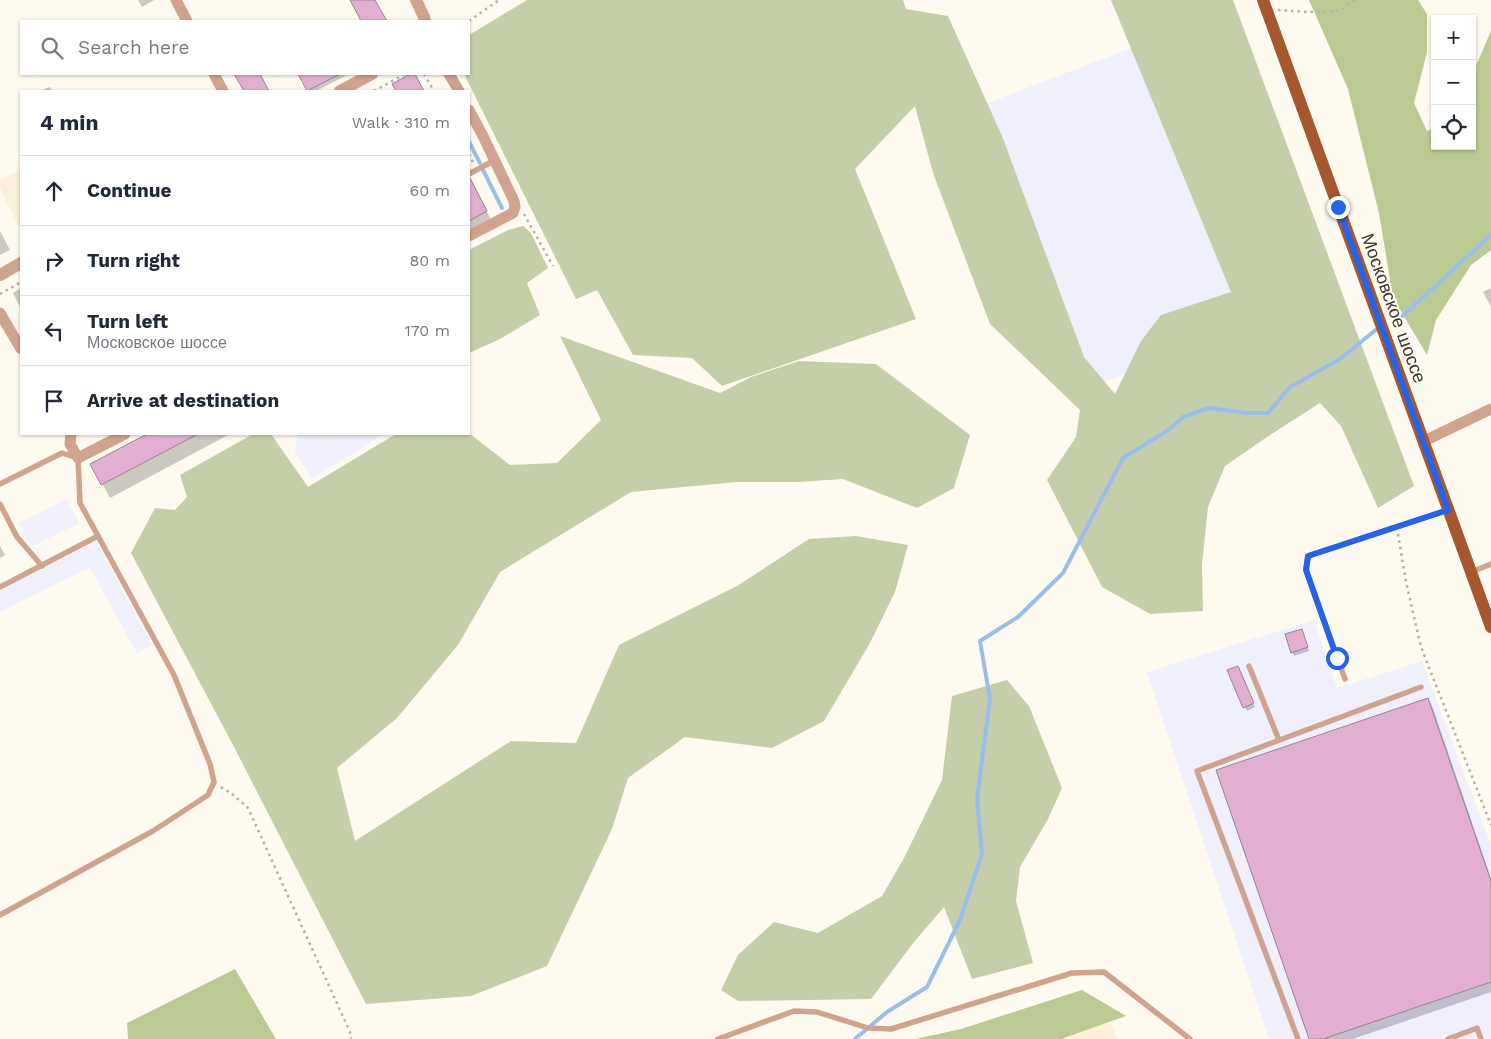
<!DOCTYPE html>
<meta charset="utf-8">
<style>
:root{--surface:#fff;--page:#f6f6f7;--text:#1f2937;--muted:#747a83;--line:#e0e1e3}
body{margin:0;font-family:"Work Sans",sans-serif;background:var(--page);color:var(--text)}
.controls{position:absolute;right:15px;top:15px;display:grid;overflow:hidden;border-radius:0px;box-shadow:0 1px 4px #0004}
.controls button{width:45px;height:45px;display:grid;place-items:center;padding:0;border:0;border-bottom:1px solid var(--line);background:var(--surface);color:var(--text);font:25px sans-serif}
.stop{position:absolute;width:15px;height:15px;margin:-11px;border:4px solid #2563eb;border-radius:50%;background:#fff}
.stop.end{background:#2563eb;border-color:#fff;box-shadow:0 1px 5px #0008}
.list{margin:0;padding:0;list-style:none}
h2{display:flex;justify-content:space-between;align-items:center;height:65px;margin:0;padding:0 20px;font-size:21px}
h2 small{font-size:16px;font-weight:400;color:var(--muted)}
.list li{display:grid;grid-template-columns:32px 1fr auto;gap:15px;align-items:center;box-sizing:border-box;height:70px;padding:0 20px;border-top:1px solid var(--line)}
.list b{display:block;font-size:19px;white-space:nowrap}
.list p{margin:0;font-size:16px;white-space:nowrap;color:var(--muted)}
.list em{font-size:16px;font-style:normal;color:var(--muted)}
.icon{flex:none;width:28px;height:28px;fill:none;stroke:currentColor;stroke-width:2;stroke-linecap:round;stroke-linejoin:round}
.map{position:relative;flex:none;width:1491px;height:1039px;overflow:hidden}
.search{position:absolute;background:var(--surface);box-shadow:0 1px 4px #0004;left:20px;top:20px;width:450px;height:55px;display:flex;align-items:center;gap:12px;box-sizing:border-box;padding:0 18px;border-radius:0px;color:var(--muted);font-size:19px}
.panel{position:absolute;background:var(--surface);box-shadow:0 1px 4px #0004;left:20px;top:90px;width:450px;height:345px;border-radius:0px}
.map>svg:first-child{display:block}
.commercial{fill:#f9f0da}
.industrial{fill:#f0effc}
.built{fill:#fbefd8}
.green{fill:#c4cfa9}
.forest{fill:#bbca93}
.shadow{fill:#0003}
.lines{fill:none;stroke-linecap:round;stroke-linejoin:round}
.stream{stroke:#9abeec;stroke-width:4}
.building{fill:#e3afd1;stroke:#94858f}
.path{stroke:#b5b1a9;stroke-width:2.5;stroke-dasharray:2.5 4;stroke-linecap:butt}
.service{stroke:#d0a38e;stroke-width:5.5}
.minor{stroke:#d0a38e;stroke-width:11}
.tertiary{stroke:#d0a38e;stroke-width:12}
.primary{stroke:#a55830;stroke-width:12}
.route{stroke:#2563eb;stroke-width:6}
.labels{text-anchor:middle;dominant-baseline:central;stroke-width:4;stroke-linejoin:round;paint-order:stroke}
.street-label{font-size:18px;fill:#393630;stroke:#fffaf0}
</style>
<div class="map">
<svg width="1491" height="1039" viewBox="0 0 1491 1039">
<rect width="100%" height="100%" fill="#fffaf0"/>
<!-- commercial -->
<polygon class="commercial" points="21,169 21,231 0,188 0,180"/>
<!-- industrial -->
<g class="industrial">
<polygon points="1158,38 1262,319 1084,390 979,106"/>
<polygon points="298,434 384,434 312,479 295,452"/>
<polygon points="67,499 79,523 31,547 19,523"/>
<polygon points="97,542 152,645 137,653 90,568 25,599 0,612 0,591 27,576"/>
<polygon points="1314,620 1337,688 1422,661 1491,845 1491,1039 1269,1039 1147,672"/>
</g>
<!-- built -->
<polygon class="built" points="1107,1012 1117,1039 1024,1039"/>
<!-- green -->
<g class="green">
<polygon points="527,0 903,0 906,9 948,16 1002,136 1084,357 1115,394 1141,341 1161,315 1231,292 1111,0 1233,0 1414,486 1378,508 1341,426 1320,403 1267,437 1225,466 1208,507 1202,565 1203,611 1150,614 1102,587 1047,480 1076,437 1080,410 990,324 933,173 915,106 855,169 916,319 722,386 692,358 633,355 597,290 576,299 464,74 469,74 469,35"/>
<polygon points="523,226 531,233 548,268 527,283 540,315 500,339 469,353 469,250 508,230"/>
<polygon points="560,336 720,393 751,377 799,361 876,364 970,435 954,488 917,508 843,479 798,482 737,482 631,492 500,572 458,645 397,718 337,768 355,841 511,741 576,743 619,645 737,586 809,539 856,536 908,545 895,592 870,643 824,721 772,748 685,737 628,778 612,829 547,966 471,996 366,1004 233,745 131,553 155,508 175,510 187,497 180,475 253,434 271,434 308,487 396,434 469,433 510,465 557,463 601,420"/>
<polygon points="1007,680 1029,706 1062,788 1048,819 1020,867 1016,901 1033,963 972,979 944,907 914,942 871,999 738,1001 721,990 738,955 774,922 818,933 882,896 904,858 942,780 952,696"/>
</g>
<!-- forest -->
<g class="forest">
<polygon points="1309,0 1418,0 1427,14 1427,52 1414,103 1427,131 1435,128 1435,146 1472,146 1472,75 1491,31 1491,250 1471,265 1436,320 1427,355 1393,298 1379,213 1348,89"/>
<polygon points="235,969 276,1039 128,1039 127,1023"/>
<polygon points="1082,990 1126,1016 1061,1039 915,1039 961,1029"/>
</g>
<!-- shadow -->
<g class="shadow">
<polygon points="138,0 154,0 142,7"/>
<polygon points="299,74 349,74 316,91 308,91"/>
<polygon points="50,87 52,91 43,91 42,90"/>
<polygon points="474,188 494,225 469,238 469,191"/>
<polygon points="0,231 10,250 0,255"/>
<polygon points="21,288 21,307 20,307 13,293"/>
<polygon points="1491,288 1491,307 1483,292"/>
<polygon points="150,434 230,434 110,498 92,465"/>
<polygon points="0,546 5,555 0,558"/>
<polygon points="1303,634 1309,651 1294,656 1292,652"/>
<polygon points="1239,671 1255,707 1247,711 1245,707"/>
<polygon points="1428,699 1433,708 1491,878 1491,992 1353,1039 1310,1039"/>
</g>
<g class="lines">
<!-- stream -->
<g class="stream">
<polyline points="469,142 480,163"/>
<polyline points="483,170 502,208"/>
<polyline points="1398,320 1491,235"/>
<polyline points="855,1039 887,1012 927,987 960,920 982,854 977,799 990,699 980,641 1018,617 1063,573 1123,458 1167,431 1183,417 1209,408 1246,413 1268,413 1290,387 1340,359 1378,328"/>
</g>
</g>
<!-- building -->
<g class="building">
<polygon points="350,0 375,0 387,21 361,21"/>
<polygon points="234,74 260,74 269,91 244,91"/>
<polygon points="298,74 340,74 307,91"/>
<polygon points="410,74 415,74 424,91 396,91 392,84"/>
<polygon points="470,178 487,211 469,221 469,179"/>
<polygon points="147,434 198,434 101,485 90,464"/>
<polygon points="1302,629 1308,647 1291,653 1285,634"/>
<polygon points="1238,666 1254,703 1243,708 1227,670"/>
<polygon points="1428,698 1491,881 1491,982 1323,1039 1309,1039 1216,770"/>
</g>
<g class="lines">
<!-- path -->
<g class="path">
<polyline points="1278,10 1307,12 1340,11 1355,0"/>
<polyline points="469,21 499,0"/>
<polyline points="424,74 434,91"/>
<polyline points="374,91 405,74"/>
<polyline points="469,154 474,164"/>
<polyline points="524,214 553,266"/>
<polyline points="0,294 21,282"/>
<polyline points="1398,534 1406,582 1421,647 1491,825"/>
<polyline points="221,787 232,794 248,808 350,1032 351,1039"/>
</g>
<!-- service -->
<g class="service">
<polyline points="469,174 495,160"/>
<polyline points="0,484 62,453 78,458 80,503 174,675 210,764 214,782 208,795 153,831 0,915"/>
<polyline points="0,504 17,537 42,566"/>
<polyline points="1471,572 1491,564"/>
<polyline points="0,587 98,536"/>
<polyline points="1249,666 1279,740"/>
<polyline points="1345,679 1306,570 1308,556 1448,510"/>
<polyline points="718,1039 794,1011 817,1012 868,1028 891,1029 1072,973 1104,972 1190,1039"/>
<polyline points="1298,1039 1197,771 1421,687"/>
<polyline points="1448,1039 1477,1028 1481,1039"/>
</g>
<!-- minor -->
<g class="minor">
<polyline points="176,0 187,21"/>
<polyline points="214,74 223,91"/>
<polyline points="449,74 459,91"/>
<polyline points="469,110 483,136 514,201 515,207 513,213 469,236"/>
<polyline points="0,313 21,349"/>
<polyline points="71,434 70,444 78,458 125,434"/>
<polyline points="1424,441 1491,409"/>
</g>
<!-- tertiary -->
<g class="tertiary">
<polyline points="416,0 424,17 425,21"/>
<polyline points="340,91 372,74"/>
<polyline points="0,275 21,263"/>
</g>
<!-- primary -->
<polyline class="primary" points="1263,0 1491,627"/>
</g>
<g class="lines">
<!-- route -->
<polyline class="route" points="1337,658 1306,570 1308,556 1448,510 1338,207"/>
</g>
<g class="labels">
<!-- street labels -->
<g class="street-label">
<text transform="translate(1394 308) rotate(70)">Московское шоссе</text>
</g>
</g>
</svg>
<div class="controls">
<button>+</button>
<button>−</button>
<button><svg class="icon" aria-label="locate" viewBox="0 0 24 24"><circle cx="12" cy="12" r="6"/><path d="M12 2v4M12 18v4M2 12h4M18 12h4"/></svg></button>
</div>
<div class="stop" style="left:1337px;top:658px"></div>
<div class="stop end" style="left:1338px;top:207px"></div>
<div class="search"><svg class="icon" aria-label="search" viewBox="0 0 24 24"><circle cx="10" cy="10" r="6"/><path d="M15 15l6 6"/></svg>Search here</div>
<section class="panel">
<h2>4 min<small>Walk · 310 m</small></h2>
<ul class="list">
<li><svg class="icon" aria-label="ahead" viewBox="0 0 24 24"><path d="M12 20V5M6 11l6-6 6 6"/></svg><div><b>Continue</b></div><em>60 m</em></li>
<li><svg class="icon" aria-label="right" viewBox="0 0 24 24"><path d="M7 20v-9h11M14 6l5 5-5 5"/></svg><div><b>Turn right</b></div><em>80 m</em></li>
<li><svg class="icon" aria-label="left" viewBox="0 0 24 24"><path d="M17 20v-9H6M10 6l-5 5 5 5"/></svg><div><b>Turn left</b><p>Московское шоссе</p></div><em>170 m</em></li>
<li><svg class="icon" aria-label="arrive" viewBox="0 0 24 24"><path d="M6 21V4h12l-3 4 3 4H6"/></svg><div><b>Arrive at destination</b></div></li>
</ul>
</section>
</div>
